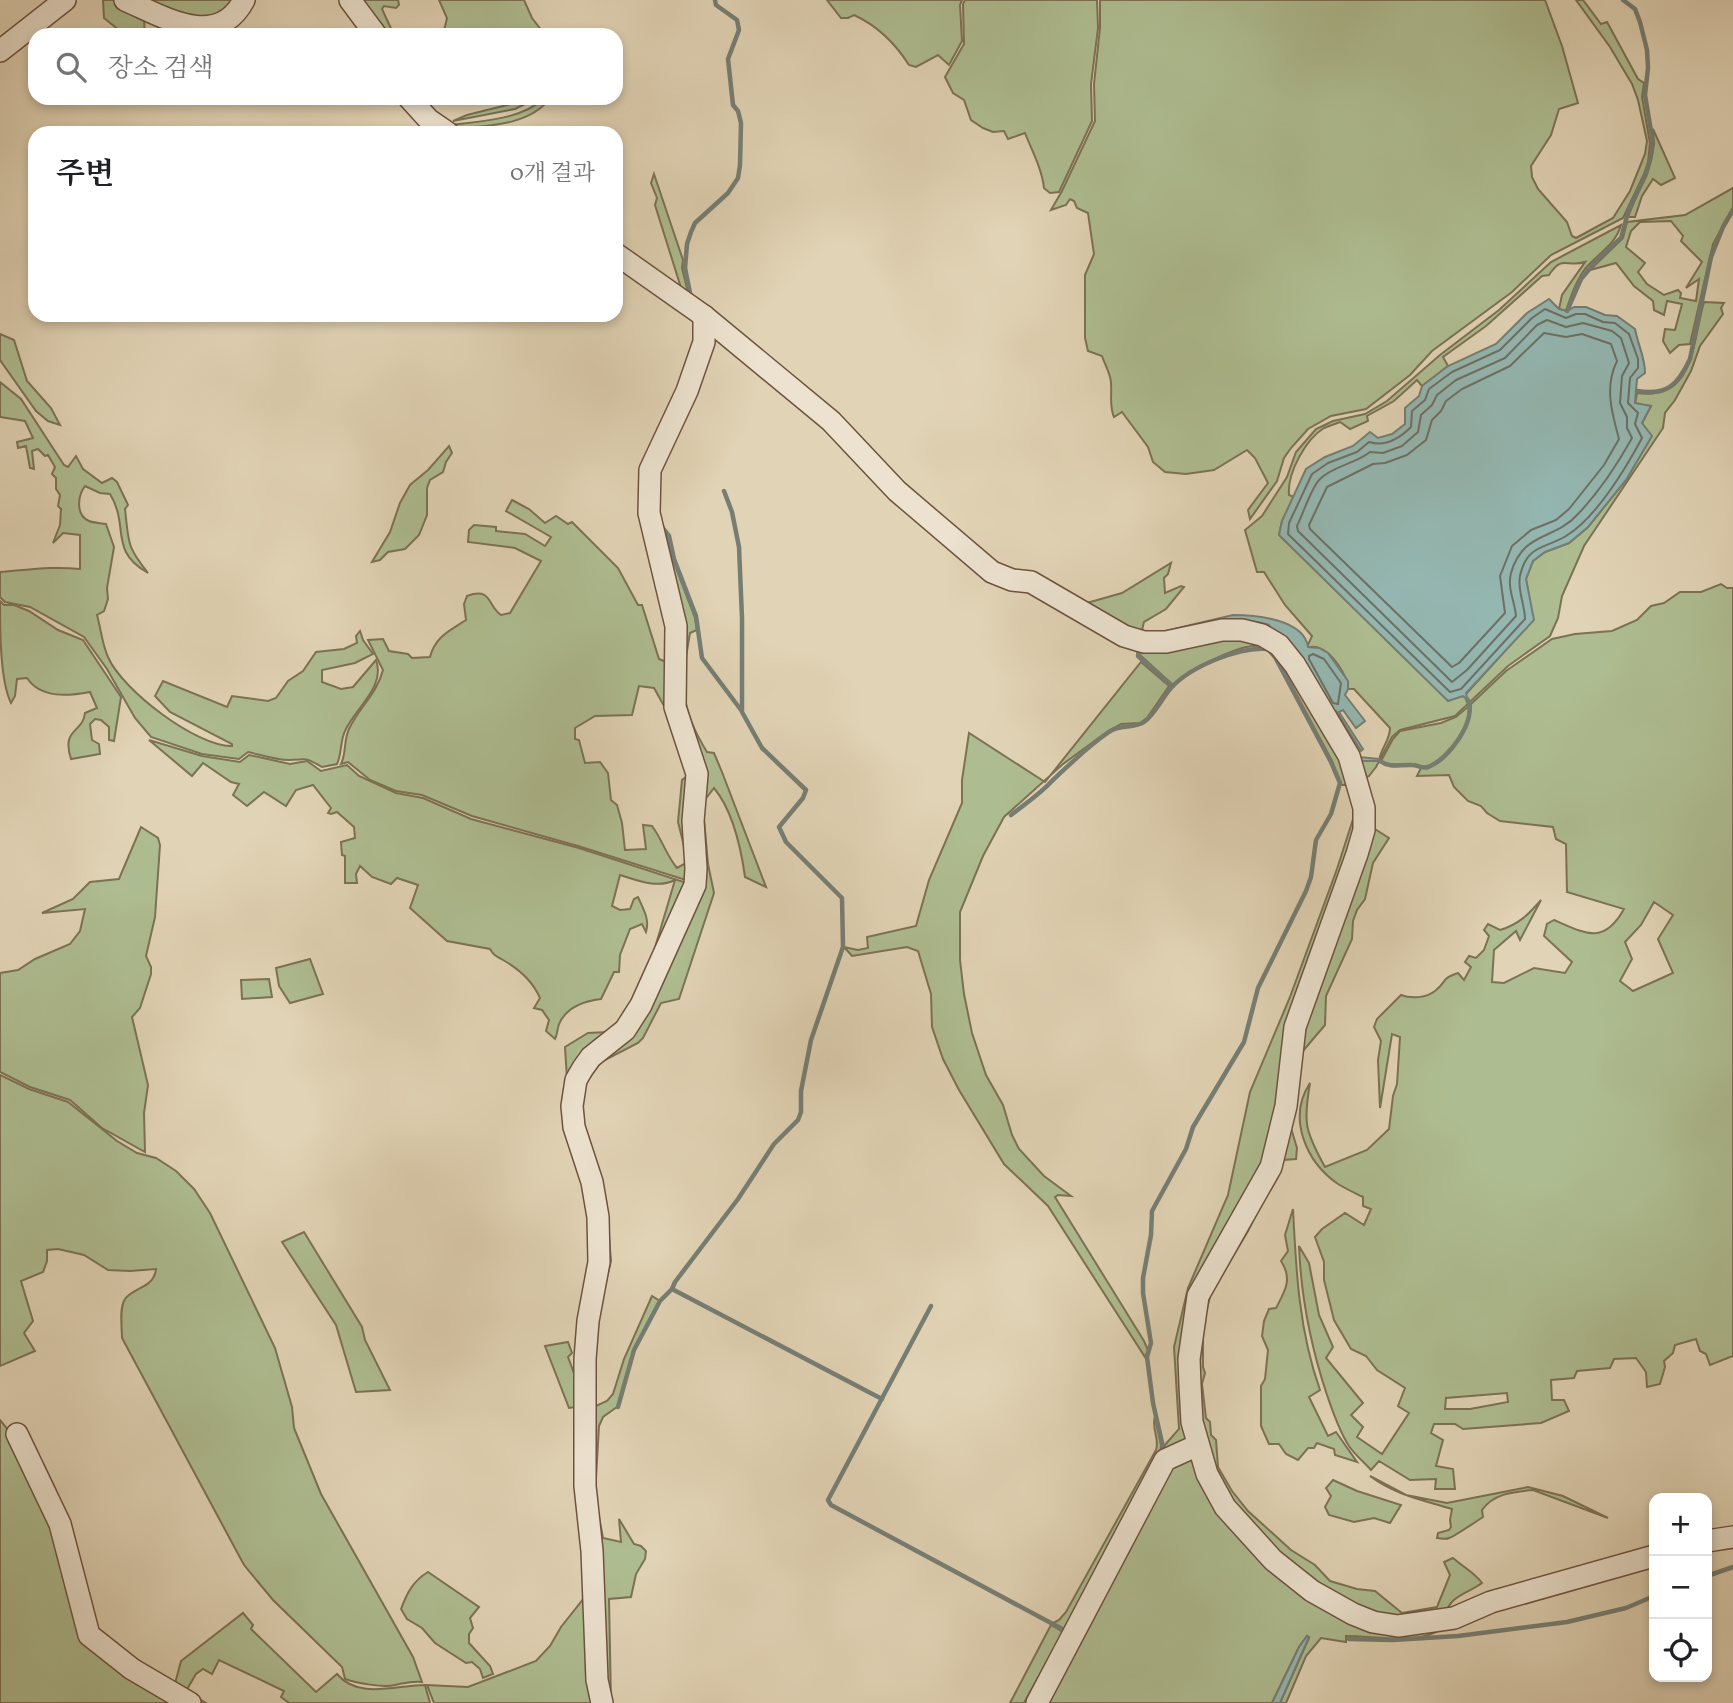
<!DOCTYPE html>
<html lang="ko">
<meta charset="utf-8">
<style>
:root{--surface:#fff;--page:#f6f6f6;--text:#202124;--muted:#757577;--line:#e0e0e0}
body{margin:0;font-family:Vollkorn,"Noto Serif KR",serif;background:var(--page);color:var(--text)}
.controls{position:absolute;right:21px;bottom:21px;display:grid;overflow:hidden;border-radius:14px;box-shadow:0 4px 10px #0003}
.controls button{width:63px;height:63px;display:grid;place-items:center;padding:0;border:0;border-bottom:2px solid var(--line);background:var(--surface);color:var(--text);font:35px sans-serif}
.list{margin:0;padding:0;list-style:none}
h2{display:flex;justify-content:space-between;align-items:center;height:91px;margin:0;padding:0 28px;font-size:30px}
h2 small{font-size:23px;font-weight:400;color:var(--muted)}
.icon{flex:none;width:38px;height:38px;fill:none;stroke:currentColor;stroke-width:2;stroke-linecap:round;stroke-linejoin:round}
.map{position:relative;flex:none;width:1733px;height:1703px;overflow:hidden}
.search{position:absolute;background:var(--surface);box-shadow:0 4px 10px #0003;left:28px;top:28px;width:595px;height:77px;display:flex;align-items:center;gap:18px;box-sizing:border-box;padding:0 24px;border-radius:21px;color:var(--muted);font-size:26px}
.panel{position:absolute;background:var(--surface);box-shadow:0 4px 10px #0003;left:28px;top:126px;width:595px;height:196px;border-radius:21px}
.map>svg:first-child{display:block}
.green{fill:#aebd91;stroke:#7c7254;stroke-width:2;fill-rule:evenodd}
.water{fill:#94b7b1;stroke:#767e74;stroke-width:2}
.lines{fill:none;stroke-linecap:round;stroke-linejoin:round}
.shore{stroke:#6e7064;stroke-width:2}
.stream{stroke:#767e74;stroke-width:4.5}
.minor-casing{stroke:#6f533f;stroke-width:24}
.minor{stroke:#ece2cf;stroke-width:21}
</style>
<div class="map">
<svg width="1733" height="1703" viewBox="0 0 1733 1703">
<rect width="100%" height="100%" fill="#e1d3b5"/>
<filter id="stains"><feTurbulence type="fractalNoise" baseFrequency=".00286" numOctaves="4"/><feColorMatrix values="0 0 0 0 .2 0 0 0 0 .09 0 0 0 0 .02 0 0 0 .5 -.17"/></filter>
<radialGradient id="worn" r=".72"><stop offset=".6" stop-color="#630" stop-opacity="0"/><stop offset="1" stop-color="#630" stop-opacity=".3"/></radialGradient>
<!-- green -->
<g class="green">
<polygon points="103,0 120,0 161,18 242,15 144,19 145,35 125,35 104,18"/>
<polygon points="137,0 238,0 206,23"/>
<polygon points="354,0 398,0 399,5 396,8 384,6 382,9 394,35 379,35"/>
<polygon points="439,0 524,0 532,18 545,35 443,35 447,18"/>
<path d="M 827,0 L 962,0 L 960,5 L 962,41 L 949,65 L 938,55 L 916,67 L 909,65 C 895,43 878,26 854,15 L 848,18 L 841,18 Z"/>
<path d="M 965,0 L 1097,0 L 1098,28 L 1091,84 L 1092,121 L 1059,192 L 1050,193 L 1044,188 C 1042,169 1032,151 1025,133 L 1008,139 L 1004,131 L 993,132 L 983,128 L 971,120 L 964,100 L 953,93 L 945,77 L 964,44 L 963,4 Z"/>
<path d="M 1100,0 L 1545,0 L 1562,46 L 1578,103 L 1559,109 L 1551,135 L 1531,166 L 1532,177 L 1538,189 L 1567,222 L 1572,236 L 1576,238 L 1613,218 L 1630,191 L 1645,154 L 1647,141 L 1638,100 L 1632,84 L 1610,47 L 1576,0 L 1583,0 L 1601,24 L 1607,22 L 1638,79 L 1644,83 L 1642,97 L 1650,143 L 1648,162 L 1644,174 L 1623,218 L 1551,255 L 1512,292 L 1432,351 L 1410,375 L 1366,409 L 1331,416 L 1308,429 L 1291,448 L 1284,458 L 1277,481 L 1250,519 L 1248,510 L 1268,483 L 1255,458 L 1247,450 L 1214,470 L 1186,474 L 1165,472 L 1153,462 L 1148,447 L 1122,412 L 1114,417 C 1109,405 1112,396 1111,383 C 1111,375 1105,365 1102,356 L 1088,351 L 1085,338 L 1085,275 L 1094,254 L 1088,213 L 1077,208 L 1074,201 L 1070,199 L 1066,205 L 1051,210 L 1062,191 L 1095,121 L 1094,84 L 1100,28 Z"/>
<polygon points="510,98 537,98 515,109 453,121 467,115 511,104 512,100"/>
<path d="M 544,98 L 550,98 C 533,122 496,126 469,127 L 473,133 L 456,133 L 451,125 C 480,121 522,120 544,98 Z"/>
<path d="M 1653,129 L 1675,178 L 1661,185 L 1653,179 L 1642,196 L 1635,217 L 1628,217 C 1639,187 1657,163 1653,129 Z"/>
<polygon points="654,174 683,260 682,268 691,305 616,250 616,243 670,284 682,291 655,205 657,198 651,183"/>
<path d="M 1733,188 L 1733,207 L 1713,244 L 1690,344 L 1679,345 L 1670,353 L 1663,341 L 1665,329 L 1675,330 L 1682,304 L 1667,301 L 1664,315 L 1654,310 L 1653,301 L 1634,286 L 1616,263 L 1590,270 L 1623,238 L 1627,222 L 1685,215 ZM 1671,221 L 1683,236 L 1681,241 L 1702,262 L 1686,288 L 1699,279 L 1696,301 L 1680,298 L 1681,293 L 1678,290 L 1664,295 L 1647,284 L 1638,272 L 1645,263 L 1626,247 L 1631,231 L 1640,222 Z"/>
<path d="M 1621,225 C 1615,246 1598,253 1585,269 C 1576,281 1571,296 1566,311 L 1559,309 L 1562,295 L 1585,262 C 1566,268 1563,254 1549,275 L 1542,276 L 1486,326 L 1443,357 L 1448,366 L 1422,386 L 1417,380 L 1394,401 L 1367,416 L 1368,421 L 1350,429 L 1340,422 C 1335,424 1329,426 1324,428 C 1306,439 1287,473 1289,495 L 1294,497 L 1282,521 L 1279,535 L 1448,700 L 1463,696 L 1466,698 L 1466,694 L 1533,620 L 1526,579 L 1533,561 L 1545,552 L 1569,543 L 1588,527 L 1626,480 L 1651,437 L 1642,423 L 1651,406 L 1635,404 L 1637,393 C 1695,401 1692,343 1704,302 L 1724,303 L 1721,308 L 1723,314 L 1700,346 L 1691,371 L 1675,400 L 1665,413 L 1663,428 L 1584,546 L 1562,596 L 1558,618 L 1550,636 L 1508,666 L 1455,716 L 1400,730 L 1392,737 L 1376,767 L 1369,776 L 1360,780 C 1347,747 1304,656 1278,636 C 1264,626 1248,624 1232,625 C 1203,627 1176,641 1147,639 C 1184,629 1231,612 1269,625 L 1271,629 L 1287,641 L 1305,665 L 1355,761 L 1379,761 C 1380,749 1390,741 1390,728 L 1354,689 L 1348,689 C 1348,676 1332,652 1319,648 C 1315,646 1311,647 1307,647 L 1312,636 L 1285,605 L 1264,572 L 1257,572 L 1245,530 L 1262,516 L 1287,477 L 1296,452 L 1316,429 L 1333,421 L 1365,414 L 1387,401 L 1440,355 L 1499,310 L 1551,262 Z"/>
<polygon points="0,334 14,340 27,381 51,408 60,425 48,421 36,411 0,360"/>
<path d="M 0,382 L 21,399 L 64,465 L 68,467 L 76,456 L 83,469 L 102,483 L 112,478 L 117,482 L 128,505 L 125,509 C 129,543 126,545 148,573 C 108,550 130,527 110,494 L 100,493 L 85,486 C 78,495 75,515 89,521 C 93,523 102,523 106,524 L 114,547 L 107,588 L 108,599 L 104,611 L 97,615 C 101,629 102,644 108,657 C 122,690 197,747 232,746 L 232,744 L 170,712 L 155,696 L 163,681 L 227,707 L 232,696 L 268,701 L 276,698 L 288,681 L 303,671 L 316,652 L 344,649 L 357,643 L 356,636 L 360,631 L 363,640 L 373,654 L 355,663 L 322,670 L 322,682 L 341,689 L 353,687 L 376,660 C 386,687 355,708 345,731 C 340,741 342,753 337,764 L 322,767 C 303,756 308,760 289,760 C 276,760 261,755 248,752 L 239,759 L 202,754 L 151,737 L 135,718 L 107,669 L 84,637 L 30,607 L 5,602 L 0,597 L 0,572 C 28,570 52,566 80,569 L 80,535 L 63,533 L 53,543 L 60,525 L 61,509 L 58,506 L 60,495 L 56,489 L 56,478 L 52,474 L 55,467 L 48,455 L 45,456 L 38,449 L 32,451 L 34,469 L 30,468 L 26,446 L 18,448 L 17,442 L 33,438 L 25,421 L 0,417 Z"/>
<polygon points="449,446 452,453 446,462 443,472 430,480 427,488 427,515 419,535 405,549 388,552 380,560 372,562 390,532 400,503 410,485 428,470"/>
<path d="M 512,500 L 529,509 L 545,523 L 556,516 L 568,524 L 572,522 L 618,568 L 638,605 L 642,605 L 659,659 L 673,665 L 668,713 L 654,688 L 639,686 L 632,715 L 595,716 L 575,728 L 575,739 L 579,740 L 585,763 L 600,762 L 608,773 L 611,800 L 617,805 L 622,823 L 625,850 L 646,849 L 643,825 L 652,826 C 662,839 666,855 677,868 L 688,862 L 678,822 L 682,780 L 691,773 L 692,882 L 578,846 L 472,816 L 422,795 L 396,791 L 370,780 L 348,762 L 341,764 C 347,752 343,739 350,727 C 360,707 377,693 383,670 L 368,640 L 383,639 L 389,651 L 408,654 L 412,658 L 430,657 C 435,637 449,631 466,620 L 464,604 L 467,596 C 492,587 487,605 501,615 L 510,613 L 541,561 L 515,548 L 468,542 L 469,530 L 474,525 L 496,527 L 496,531 L 525,534 L 545,546 L 551,537 L 506,511 Z"/>
<path d="M 652,519 L 668,538 L 673,560 L 695,618 L 697,630 L 690,633 C 681,684 679,707 707,752 L 714,753 L 722,772 L 766,887 L 745,877 C 741,848 733,811 714,788 L 704,801 L 703,808 L 708,864 L 714,893 L 679,999 L 661,1003 L 643,1038 L 638,1043 L 601,1062 L 586,1083 L 582,1096 L 581,1117 L 606,1200 L 611,1261 L 600,1307 L 594,1371 L 596,1406 L 607,1401 L 613,1394 L 624,1359 L 652,1296 L 660,1301 L 634,1350 L 617,1407 L 603,1417 L 599,1426 L 595,1496 L 603,1538 L 621,1542 L 619,1519 L 634,1544 L 641,1546 L 646,1551 L 645,1559 L 636,1574 L 631,1597 L 609,1599 L 611,1703 L 607,1703 L 601,1679 L 596,1561 L 589,1483 L 591,1327 L 602,1269 L 603,1241 L 601,1208 L 596,1187 L 576,1119 L 575,1106 L 580,1083 L 600,1056 L 629,1032 L 639,1021 L 654,981 L 684,920 L 702,876 L 696,823 L 701,772 L 684,727 L 678,700 L 680,620 Z"/>
<polygon points="1171,563 1168,574 1164,578 1165,593 1181,586 1184,587 1166,609 1144,622 1141,634 1083,604 1122,593"/>
<path d="M 1721,584 L 1727,588 L 1733,588 L 1733,1356 L 1710,1365 L 1706,1354 L 1700,1351 L 1696,1339 L 1675,1345 L 1673,1353 L 1664,1361 L 1665,1367 L 1660,1384 L 1647,1387 L 1646,1372 L 1636,1358 L 1614,1359 L 1610,1368 L 1577,1371 L 1574,1378 L 1551,1380 L 1552,1400 L 1564,1400 L 1569,1411 L 1541,1423 L 1463,1429 L 1455,1424 L 1434,1424 L 1431,1433 L 1443,1440 L 1436,1466 L 1453,1469 L 1455,1489 L 1435,1489 L 1436,1479 L 1410,1480 L 1379,1461 L 1371,1470 C 1364,1462 1354,1454 1349,1446 C 1339,1431 1333,1412 1327,1395 C 1311,1347 1301,1297 1299,1246 L 1309,1263 L 1319,1315 L 1333,1347 L 1326,1358 L 1363,1403 L 1351,1415 L 1363,1427 L 1357,1437 L 1382,1454 L 1409,1413 L 1398,1406 L 1405,1388 L 1377,1370 L 1366,1356 L 1351,1349 L 1334,1320 L 1324,1280 L 1324,1262 L 1315,1237 L 1322,1229 L 1345,1213 L 1364,1225 L 1371,1209 L 1363,1206 L 1363,1197 C 1355,1193 1346,1189 1338,1184 C 1306,1162 1287,1118 1310,1083 C 1303,1123 1305,1131 1325,1167 L 1367,1150 L 1389,1129 L 1393,1096 L 1397,1084 L 1400,1037 L 1392,1034 L 1380,1108 L 1378,1060 L 1381,1041 L 1374,1027 L 1377,1019 L 1401,995 C 1411,999 1426,998 1435,991 C 1447,982 1440,979 1458,973 L 1464,980 L 1471,967 L 1465,962 L 1469,956 L 1476,958 L 1484,950 L 1489,936 L 1484,930 L 1488,924 L 1500,930 C 1518,925 1529,914 1541,900 L 1520,940 L 1516,931 L 1494,950 L 1492,982 L 1504,983 L 1534,968 L 1565,973 L 1572,962 L 1544,936 L 1547,924 L 1554,920 C 1586,934 1604,945 1624,909 L 1567,892 L 1566,844 L 1556,839 L 1553,827 L 1500,821 L 1487,813 L 1481,806 L 1468,801 L 1454,787 L 1449,775 L 1417,776 L 1421,768 C 1409,760 1394,769 1381,761 L 1393,739 L 1400,731 L 1441,723 L 1456,717 L 1469,706 C 1470,730 1446,760 1424,768 C 1448,765 1471,727 1471,704 L 1506,671 L 1552,639 L 1575,634 L 1612,631 L 1637,620 L 1651,606 L 1664,603 L 1680,592 L 1701,592 ZM 1654,902 L 1673,915 L 1658,939 L 1673,973 L 1633,991 L 1620,981 L 1632,959 L 1625,942 L 1641,925 ZM 1507,1393 L 1508,1402 L 1470,1409 L 1445,1409 L 1446,1398 Z"/>
<path d="M 0,601 L 4,605 L 14,605 L 29,611 L 58,630 L 83,640 L 121,697 L 114,741 L 109,740 L 109,727 L 101,720 L 95,719 L 90,724 L 92,740 L 99,744 L 100,754 L 71,759 C 61,728 83,733 85,713 L 97,708 L 90,692 C 69,696 41,699 27,678 L 17,679 L 15,696 L 11,703 C 0,681 0,629 0,601 Z"/>
<path d="M 1216,633 L 1269,643 L 1344,756 L 1347,785 L 1341,785 L 1332,761 L 1276,656 C 1273,654 1272,650 1268,648 C 1247,637 1189,671 1173,685 L 1139,654 L 1140,644 Z"/>
<polygon points="1141,662 1169,686 1147,718 1140,723 1121,724 1108,731 1063,764 1004,817 983,856 960,912 960,960 964,994 972,1033 986,1075 1003,1105 1012,1135 1019,1149 1044,1176 1071,1196 1058,1195 1055,1197 1144,1341 1148,1350 1145,1357 1048,1206 1004,1164 959,1090 943,1059 932,1027 931,994 918,951 907,947 852,956 844,947 858,950 868,948 867,937 916,926 929,880 962,803 962,780 969,733 1045,782"/>
<path d="M 149,740 L 202,756 L 240,762 L 249,755 L 290,764 L 307,761 L 321,771 L 347,765 L 359,776 L 396,793 L 423,798 L 471,819 L 579,848 L 693,885 L 643,990 L 568,1095 L 565,1047 L 588,1033 L 608,1032 L 621,1020 L 624,1011 L 633,1003 L 654,951 L 675,880 C 657,889 637,880 620,875 L 612,906 L 620,910 L 630,909 L 634,899 L 638,897 C 643,909 650,919 646,932 L 642,924 L 630,929 L 620,955 L 619,972 L 614,972 L 601,999 C 585,1001 568,1006 560,1022 C 557,1027 558,1033 555,1039 L 546,1031 L 549,1020 L 542,1010 L 534,1008 L 540,998 C 533,982 519,969 503,960 C 496,956 494,956 490,949 L 447,941 L 410,908 L 418,885 L 397,878 L 391,884 L 372,877 L 360,866 L 356,874 L 357,883 L 345,883 L 345,856 L 342,855 L 341,842 L 355,838 L 354,827 L 337,812 L 331,814 L 328,813 L 331,808 L 313,785 L 296,790 L 286,806 L 264,792 L 247,806 L 233,795 L 239,784 L 231,782 L 203,763 L 192,776 Z"/>
<polygon points="1354,816 1359,821 1272,1142 1209,1262 1189,1437 1069,1633 1164,1452 1164,1446 1179,1429 1174,1347 1188,1288 1228,1195 1250,1092 1290,997 1337,869"/>
<polygon points="1367,824 1389,838 1373,863 1365,899 1357,910 1353,921 1352,939 1326,996 1325,1025 1291,1065"/>
<polygon points="141,827 158,838 160,845 155,917 146,956 151,967 151,974 140,1008 132,1017 148,1085 144,1113 145,1152 102,1128 70,1100 30,1087 0,1072 0,973 18,970 35,959 70,944 80,931 85,909 42,913 73,899 90,882 119,879"/>
<polygon points="310,959 323,994 290,1003 279,986 276,968"/>
<polygon points="269,979 272,997 242,999 241,980"/>
<path d="M 0,1075 L 29,1089 L 68,1102 L 117,1141 L 137,1153 L 156,1158 L 176,1171 L 194,1189 L 210,1213 L 275,1348 L 292,1407 L 294,1428 L 321,1494 L 413,1657 L 422,1682 C 410,1681 406,1683 395,1685 C 383,1688 357,1683 345,1679 L 342,1667 L 273,1600 L 244,1565 L 122,1338 C 122,1328 119,1308 125,1299 C 134,1287 154,1288 156,1269 L 130,1271 L 108,1270 L 84,1255 L 58,1249 L 47,1250 L 47,1261 L 43,1272 L 21,1281 L 33,1321 L 24,1333 L 35,1351 L 0,1366 Z"/>
<path d="M 1287,1115 L 1297,1148 L 1296,1159 L 1283,1160 L 1248,1231 L 1211,1293 L 1203,1324 L 1203,1367 L 1205,1373 L 1202,1384 L 1206,1418 L 1210,1422 L 1211,1435 L 1216,1440 L 1218,1467 L 1232,1491 L 1248,1511 L 1291,1550 L 1315,1565 L 1330,1581 L 1357,1589 L 1375,1591 L 1402,1613 L 1437,1607 L 1450,1575 L 1444,1562 L 1453,1558 C 1463,1567 1475,1573 1482,1583 C 1469,1593 1449,1596 1446,1614 L 1376,1617 L 1299,1573 L 1218,1485 L 1195,1417 L 1199,1307 Z"/>
<path d="M 1293,1209 C 1296,1271 1299,1331 1320,1390 L 1309,1397 L 1328,1436 L 1336,1432 L 1357,1462 L 1335,1455 L 1334,1449 L 1317,1443 L 1314,1448 L 1308,1448 L 1298,1460 L 1286,1454 L 1279,1444 L 1269,1444 L 1261,1426 L 1261,1386 L 1265,1379 L 1268,1350 L 1262,1336 L 1264,1321 L 1269,1309 L 1276,1308 C 1285,1291 1293,1279 1281,1261 L 1288,1251 L 1285,1235 Z"/>
<polygon points="304,1232 362,1327 365,1340 390,1390 356,1392 336,1325 282,1242"/>
<polygon points="568,1342 572,1353 568,1357 575,1376 582,1406 569,1408 545,1346"/>
<path d="M 1155,1416 L 1161,1445 L 1160,1455 L 1064,1629 L 1053,1623 L 1059,1620 L 1066,1612 L 1156,1450 C 1160,1439 1151,1428 1155,1416 Z"/>
<polygon points="0,1420 13,1436 57,1528 81,1634 177,1703 0,1703"/>
<path d="M 1190,1453 L 1205,1479 L 1333,1609 L 1443,1628 C 1418,1646 1376,1636 1346,1636 L 1346,1642 L 1321,1638 L 1306,1656 L 1286,1703 L 1280,1703 L 1309,1638 L 1307,1636 L 1299,1647 L 1272,1703 L 1040,1703 L 1165,1467 Z"/>
<path d="M 1370,1476 L 1406,1495 L 1447,1503 L 1528,1487 L 1563,1496 L 1608,1518 L 1533,1490 C 1514,1492 1494,1493 1482,1510 L 1483,1517 C 1480,1519 1451,1538 1449,1538 C 1445,1540 1441,1538 1437,1538 L 1438,1533 L 1449,1530 L 1451,1527 L 1450,1520 L 1452,1509 C 1423,1500 1395,1495 1370,1476 Z"/>
<polygon points="1333,1480 1357,1491 1401,1505 1390,1523 1374,1518 1354,1522 1329,1515 1325,1507 1331,1496 1326,1488"/>
<path d="M 428,1572 L 479,1607 L 470,1618 L 473,1628 L 469,1634 L 469,1643 L 490,1666 L 493,1674 L 483,1678 L 480,1669 L 472,1662 L 466,1663 L 435,1643 L 422,1628 L 407,1619 L 401,1609 C 407,1593 413,1581 428,1572 Z"/>
<polygon points="592,1588 599,1703 434,1703 427,1685 468,1687 536,1661 550,1646 561,1627"/>
<path d="M 243,1613 L 253,1625 L 251,1629 L 316,1692 L 337,1674 C 359,1700 396,1685 425,1685 L 430,1703 L 289,1703 L 281,1697 L 284,1691 L 219,1660 L 212,1674 L 203,1669 L 196,1674 L 186,1691 L 206,1703 L 193,1703 L 173,1691 L 181,1661 Z"/>
<polygon points="1051,1625 1063,1632 1024,1703 1010,1703"/>
</g>
<!-- water -->
<g class="water">
<path d="M 1549,299 L 1559,309 L 1567,311 L 1574,307 L 1586,307 L 1605,315 L 1617,316 L 1635,329 C 1638,345 1645,357 1645,373 L 1637,379 L 1635,403 L 1651,406 L 1642,423 L 1652,436 L 1626,480 L 1588,527 L 1569,543 L 1545,552 L 1533,561 L 1526,579 L 1534,620 L 1466,693 L 1467,699 L 1463,696 L 1448,701 L 1279,535 L 1282,521 L 1306,469 L 1325,457 L 1353,446 L 1370,432 L 1378,438 L 1392,434 L 1405,424 L 1405,408 L 1419,396 L 1422,386 L 1448,366 L 1496,344 L 1527,313 Z"/>
<path d="M 1233,615 C 1255,615 1304,619 1308,647 L 1319,648 L 1328,653 L 1348,681 L 1348,689 L 1345,695 L 1365,721 L 1356,728 L 1343,710 L 1339,712 L 1363,749 L 1361,751 L 1336,711 L 1333,712 L 1359,757 L 1379,759 L 1380,761 L 1355,761 L 1269,625 C 1231,612 1179,630 1140,637 Z"/>
<polygon points="1307,1636 1309,1637 1280,1703 1272,1703 1299,1647"/>
</g>
<g class="lines">
<!-- shore -->
<g class="shore">
<path d="M 1545,309 L 1566,318 L 1576,314 L 1585,314 L 1603,322 L 1615,323 L 1629,334 L 1638,359 L 1638,368 L 1630,378 L 1628,403 L 1638,413 L 1635,424 L 1642,438 C 1626,468 1596,518 1566,536 C 1545,549 1527,544 1520,576 C 1517,590 1525,605 1525,619 L 1461,689 L 1450,692 L 1288,534 L 1289,523 L 1312,474 L 1328,463 L 1357,452 L 1369,442 C 1385,447 1399,439 1411,427 L 1412,411 L 1425,400 L 1429,389 L 1452,372 L 1500,350 L 1532,318 Z"/>
<path d="M 1547,320 L 1566,327 L 1583,323 L 1612,331 L 1621,338 L 1629,363 L 1622,376 L 1620,403 L 1627,417 L 1627,428 L 1632,438 C 1617,465 1599,492 1578,514 C 1554,541 1523,531 1511,573 C 1507,588 1515,602 1516,616 L 1467,670 L 1452,682 L 1298,531 L 1297,526 C 1303,514 1311,488 1320,479 C 1333,466 1355,464 1370,452 L 1383,453 L 1402,446 L 1418,432 L 1421,415 L 1432,405 L 1437,395 L 1456,380 L 1505,358 L 1537,325 Z"/>
<path d="M 1544,333 L 1566,337 L 1582,334 L 1611,344 L 1617,361 C 1604,387 1612,413 1619,439 L 1604,465 L 1569,509 L 1556,520 L 1531,530 L 1512,546 L 1500,576 L 1505,613 L 1459,663 L 1452,667 L 1310,529 L 1309,525 L 1327,487 L 1373,464 L 1385,463 L 1407,455 L 1426,440 L 1432,420 L 1441,411 L 1446,401 L 1462,389 L 1510,366 Z"/>
<polygon points="1313,654 1324,659 1341,683 1338,704 1333,703 1309,659 1309,656"/>
</g>
<!-- stream -->
<g class="stream">
<polyline points="691,298 685,268 687,244 691,232 695,223 728,193 738,178 740,165 741,123 738,111 733,105 728,59 739,30 737,20 716,5 715,0"/>
<polyline points="1567,311 1581,279 1597,260 1621,238 1629,209 1646,174 1650,160 1653,143 1645,95 1648,68 1647,50 1640,22 1635,9 1623,0"/>
<path d="M 1637,391 C 1667,396 1678,385 1690,359 L 1711,257 L 1723,227 L 1733,210"/>
<polyline points="724,491 732,512 739,547 742,618 742,712 762,748 806,790 803,798 779,827 786,842 842,898 843,947 811,1040 801,1091 801,1112 798,1120 774,1144 738,1199 675,1282 672,1289 882,1399"/>
<polyline points="661,526 669,536 674,559 696,616 702,658 741,710"/>
<polyline points="1139,647 1138,656 1172,686"/>
<path d="M 1380,761 C 1391,769 1400,764 1412,765 C 1418,765 1422,769 1428,767 C 1448,760 1479,719 1467,699"/>
<path d="M 1011,815 C 1025,804 1040,794 1052,781 C 1070,764 1088,746 1109,732 C 1120,724 1134,729 1144,722 C 1155,714 1162,698 1171,688 C 1190,667 1239,646 1268,649 L 1275,657 L 1331,762 L 1340,783 L 1331,814 L 1316,840 L 1311,877 L 1306,891 L 1258,988 L 1244,1042 L 1193,1127 L 1186,1149 L 1152,1211 L 1151,1235 L 1143,1278 L 1143,1293 L 1151,1343 L 1147,1357 L 1153,1403 L 1163,1447"/>
<polyline points="931,1306 828,1500 831,1505 1064,1630"/>
<polyline points="618,1407 634,1350 660,1301 672,1289"/>
<polyline points="1707,1576 1733,1567"/>
<polyline points="1349,1639 1393,1640 1458,1636 1567,1622 1626,1608 1654,1596"/>
</g>
<!-- minor casing -->
<g class="minor-casing">
<g id="minor">
<path d="M 125,0 C 162,16 217,51 244,0"/>
<polyline points="350,0 376,35"/>
<polyline points="0,51 65,0"/>
<polyline points="409,98 429,120 448,133"/>
<polyline points="616,254 704,316 831,421 897,491 992,572 1012,580 1031,582 1124,636 1144,642 1166,642 1222,630 1242,630 1262,635 1279,645 1295,665 1349,756 1364,808 1364,830 1357,854 1295,1027 1286,1106 1271,1167 1198,1296 1189,1359 1190,1385 1192,1422 1207,1474 1225,1507 1273,1560 1312,1591 1353,1614 1373,1622 1398,1626 1454,1618 1491,1602 1654,1556"/>
<polyline points="17,1434 60,1524 89,1635 132,1669 190,1703"/>
<polyline points="1707,1541 1733,1537"/>
<polyline points="602,1703 597,1680 592,1551 585,1486 585,1359 588,1321 599,1262 598,1217 592,1182 574,1127 572,1106 576,1080 583,1068 591,1057 625,1030 641,1005 695,885 696,868 693,821 697,774 675,707 676,626 649,513 650,470 687,391 704,342 704,316"/>
<polyline points="1037,1703 1165,1460 1198,1445"/>
</g>
</g>
<!-- minor -->
<use href="#minor" class="minor"/>
</g>
<rect width="100%" height="100%" filter="url(#stains)"/>
<rect width="100%" height="100%" fill="url(#worn)"/>
</svg>
<div class="controls">
<button>+</button>
<button>−</button>
<button><svg class="icon" aria-label="locate" viewBox="0 0 24 24"><circle cx="12" cy="12" r="6"/><path d="M12 2v4M12 18v4M2 12h4M18 12h4"/></svg></button>
</div>
<div class="search"><svg class="icon" aria-label="search" viewBox="0 0 24 24"><circle cx="10" cy="10" r="6"/><path d="M15 15l6 6"/></svg>장소 검색</div>
<section class="panel">
<h2>주변<small>0개 결과</small></h2>
<ul class="list">
</ul>
</section>
</div>
